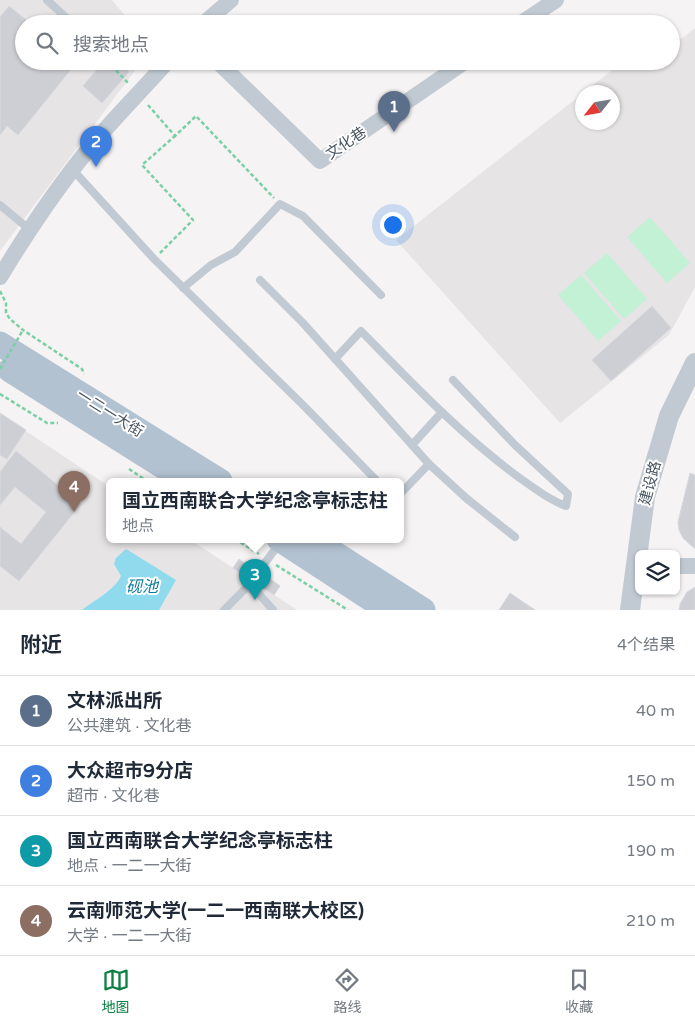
<!DOCTYPE html>
<html lang="zh">
<meta charset="utf-8">
<style>
:root{--surface:#fff;--page:#f6f6f7;--text:#1f2937;--muted:#747a83;--line:#e0e1e3;--accent:#0b8043}
body{margin:0;font-family:"Varela Round","Noto Sans SC",sans-serif;background:var(--page);color:var(--text)}
.controls{position:absolute;right:15px;bottom:15px;display:grid;overflow:hidden;border-radius:8px;box-shadow:0 1px 4px #0004}
.controls button{width:45px;height:45px;display:grid;place-items:center;padding:0;border:0;border-bottom:1px solid var(--line);background:var(--surface);color:var(--text);font:25px sans-serif}
.compass{position:absolute;left:575px;top:85px;width:45px;height:45px;border-radius:50%;background:var(--surface);box-shadow:0 1px 4px #0004;rotate:239deg}
.you{position:absolute;left:392px;top:224px;width:18px;height:18px;margin:-12px;border:4px solid #fff;border-radius:50%;background:#1a73e8;box-shadow:0 0 0 8px #1a73e833}
.badge{display:grid;place-items:center;width:32px;height:32px;border-radius:50%;background:var(--accent);color:#fff;font-size:16px;font-weight:700}
.pin{position:absolute;translate:-50% -41px;filter:drop-shadow(0 1px 2px #0008)}
.pin::after{content:'';position:absolute;top:26px;width:18px;height:15px;background:inherit;clip-path:polygon(0 0,100% 0,50% 100%)}
.popup{position:absolute;left:106px;top:478px;width:298px;height:65px;box-sizing:border-box;display:grid;place-content:center;border-radius:8px;background:var(--surface);filter:drop-shadow(0 1px 4px #0005);font-size:16px;white-space:nowrap;color:var(--muted)}
.popup b{font-size:19px;color:var(--text)}
.popup::after{content:'';position:absolute;left:50%;top:100%;margin-left:-10px;border:10px solid transparent;border-top-color:var(--surface)}
.list{margin:0;padding:0;list-style:none}
h2{display:flex;justify-content:space-between;align-items:center;height:65px;margin:0;padding:0 20px;font-size:21px}
h2 small{font-size:16px;font-weight:400;color:var(--muted)}
.list li{display:grid;grid-template-columns:32px 1fr auto;gap:15px;align-items:center;box-sizing:border-box;height:70px;padding:0 20px;border-top:1px solid var(--line)}
.list b{display:block;font-size:19px;white-space:nowrap}
.list p{margin:0;font-size:16px;white-space:nowrap;color:var(--muted)}
.list em{font-size:16px;font-style:normal;color:var(--muted)}
.icon{flex:none;width:28px;height:28px;fill:none;stroke:currentColor;stroke-width:2;stroke-linecap:round;stroke-linejoin:round}
.map{position:relative;flex:none;width:695px;height:610px;overflow:hidden}
.search{position:absolute;background:var(--surface);box-shadow:0 1px 4px #0004;left:15px;right:15px;top:15px;height:55px;display:flex;align-items:center;gap:12px;box-sizing:border-box;padding:0 18px;border-radius:28px;color:var(--muted);font-size:19px}
.sheet{height:345px;background:var(--surface)}
nav{display:flex;justify-content:space-around;align-items:center;box-sizing:border-box;height:70px;border-top:1px solid var(--line);background:var(--surface);font-size:14px;color:var(--muted)}
nav a{display:grid;justify-items:center;gap:2px}
nav .on{color:var(--accent)}
.map>svg:first-child{display:block}
.education{fill:#e6e4e5}
.green{fill:#c3f1d5}
.water{fill:#90daee}
.building{fill:#cdcfd5;stroke:#d7d9de}
.lines{fill:none;stroke-linecap:round;stroke-linejoin:round}
.path{stroke:#7ad0a6;stroke-width:2.5;stroke-dasharray:4 2.5;stroke-linecap:butt}
.service{stroke:#c1cad2;stroke-width:8}
.minor{stroke:#c1cad2;stroke-width:16}
.tertiary{stroke:#c1cad2;stroke-width:20}
.primary{stroke:#b3c2d1;stroke-width:25}
.path-bridge{stroke:#7ad0a6;stroke-width:2.5;stroke-dasharray:4 2.5;stroke-linecap:butt}
.labels{text-anchor:middle;dominant-baseline:central;stroke-width:4;stroke-linejoin:round;paint-order:stroke}
.street-label{font-size:15px;fill:#4a5661;stroke:#fff}
.water-label{font-size:16px;font-style:italic;fill:#0c7c9b;stroke:#fff}
</style>
<div class="map">
<svg width="695" height="610" viewBox="0 0 695 610">
<rect width="100%" height="100%" fill="#f5f3f3"/>
<!-- education -->
<g class="education">
<polygon points="0,0 112,0 132,24 24,24 24,61 142,61 0,251"/>
<polygon points="695,28 695,287 669,335 560,423 396,240 582,94 582,122 612,122 612,92 584,92 624,61 671,61 671,30 681,39"/>
<polygon points="0,414 110,487 110,539 189,539 297,610 0,610"/>
</g>
<!-- green -->
<g class="green">
<polygon points="650,217 690,263 667,283 627,237"/>
<polygon points="607,253 647,299 624,319 584,273"/>
<polygon points="581,275 621,321 598,341 558,295"/>
</g>
<!-- water -->
<path class="water" d="M 126,549 L 176,580 L 159,610 L 82,610 C 93,601 115,590 121,576 L 114,564 L 116,558 Z"/>
<!-- building -->
<g class="building">
<polygon points="9,6 31,24 24,24 24,61 77,62 18,135 7,126 0,135 0,17"/>
<polygon points="104,61 118,61 129,72 102,103 83,86"/>
<polygon points="652,306 671,328 611,381 592,360"/>
<polygon points="0,413 26,430 7,459 0,455"/>
<polygon points="16,451 81,504 19,581 0,566 0,527 21,544 46,512 15,487 0,505 0,472"/>
<polygon points="690,473 695,475 695,549 683,538 679,530 678,522"/>
<polygon points="239,559 249,566 250,564 280,586 274,595 233,568"/>
<polygon points="695,587 695,610 679,610 680,604 687,592"/>
<polygon points="510,593 535,610 499,610"/>
</g>
<g class="lines">
<!-- path -->
<g class="path">
<polyline points="107,61 129,84"/>
<polyline points="148,105 175,136 196,116 274,198"/>
<polyline points="160,253 193,220 142,165 175,136"/>
<polyline points="0,291 6,303 6,313 10,319 23,330 82,369 84,374"/>
<polyline points="0,394 47,423 58,423"/>
<polyline points="129,469 147,481"/>
<polyline points="235,539 259,554"/>
<polyline points="276,565 348,610"/>
</g>
<!-- service -->
<g class="service">
<polyline points="47,0 73,24"/>
<polyline points="73,170 154,259 303,405 377,481"/>
<polyline points="0,205 29,229"/>
<polyline points="260,280 303,323 429,464 466,498 515,537"/>
<polyline points="183,288 211,265 235,252 280,204 303,216 381,295"/>
<path d="M 335,359 L 361,331 C 412,383 462,436 521,479 C 536,489 549,500 566,506 L 568,494 L 515,445 L 453,380"/>
<polyline points="412,445 442,412"/>
<polyline points="400,494 429,464"/>
<polyline points="247,587 259,594 273,610"/>
<polyline points="224,610 247,587 279,544"/>
</g>
<!-- minor -->
<g class="minor">
<polyline points="203,24 231,0"/>
<polyline points="520,24 556,0"/>
<polyline points="217,61 320,161 466,61"/>
<path d="M 0,277 C 29,229 60,183 96,140 C 119,113 144,88 168,61"/>
<polyline points="676,566 695,566"/>
</g>
<!-- tertiary -->
<polyline class="tertiary" points="630,610 645,497 669,416 695,363"/>
<!-- primary -->
<g class="primary">
<polyline points="0,344 220,481"/>
<polyline points="10,370 186,481"/>
<polyline points="279,539 388,610"/>
<polyline points="312,539 423,610"/>
</g>
<!-- path-bridge -->
<polyline class="path-bridge" points="0,369 23,330"/>
</g>
<g class="labels">
<!-- street labels -->
<g class="street-label">
<text transform="translate(346 143) rotate(-34)">文化巷</text>
<text transform="translate(110 413) rotate(32)">一二一大街</text>
<text transform="translate(650 483) rotate(-75)">建设路</text>
</g>
<!-- water labels -->
<g class="water-label">
<text x="142" y="587">砚池</text>
</g>
</g>
</svg>
<div class="controls">
<button><svg class="icon" aria-label="layers" viewBox="0 0 24 24"><path d="M12 4l9 5-9 5-9-5zM3 14l9 5 9-5"/></svg></button>
</div>
<svg class="compass" viewBox="-18 -18 36 36"><path d="M0-13l5 13h-10z" fill="#e53935"/><path d="M0 13l5-13h-10z" fill="#747a83"/></svg>
<div class="you"></div>
<div class="pin badge" style="left:394px;top:132px;background:#5c6f8a">1</div>
<div class="pin badge" style="left:96px;top:167px;background:#3f7fe0">2</div>
<div class="pin badge" style="left:255px;top:600px;background:#0f9aa8">3</div>
<div class="popup"><b>国立西南联合大学纪念亭标志柱</b>地点</div>
<div class="pin badge" style="left:74px;top:512px;background:#8d6e63">4</div>
<div class="search"><svg class="icon" aria-label="search" viewBox="0 0 24 24"><circle cx="10" cy="10" r="6"/><path d="M15 15l6 6"/></svg>搜索地点</div>
</div>
<section class="sheet">
<h2>附近<small>4个结果</small></h2>
<ul class="list">
<li><span class="badge" style="background:#5c6f8a">1</span><div><b>文林派出所</b><p>公共建筑 · 文化巷</p></div><em>40 m</em></li>
<li><span class="badge" style="background:#3f7fe0">2</span><div><b>大众超市9分店</b><p>超市 · 文化巷</p></div><em>150 m</em></li>
<li><span class="badge" style="background:#0f9aa8">3</span><div><b>国立西南联合大学纪念亭标志柱</b><p>地点 · 一二一大街</p></div><em>190 m</em></li>
<li><span class="badge" style="background:#8d6e63">4</span><div><b>云南师范大学(一二一西南联大校区)</b><p>大学 · 一二一大街</p></div><em>210 m</em></li>
</ul>
</section>
<nav>
<a class="on"><svg class="icon" aria-label="map" viewBox="0 0 24 24"><path d="M3 6l6-2 6 2 6-2v14l-6 2-6-2-6 2zM9 4v14M15 6v14"/></svg>地图</a>
<a><svg class="icon" aria-label="directions" viewBox="0 0 24 24"><path d="M12 3l9 9-9 9-9-9zM9 14v-3h6M13 9l2 2-2 2"/></svg>路线</a>
<a><svg class="icon" aria-label="saved" viewBox="0 0 24 24"><path d="M7 4h10v16l-5-4-5 4z"/></svg>收藏</a>
</nav>
